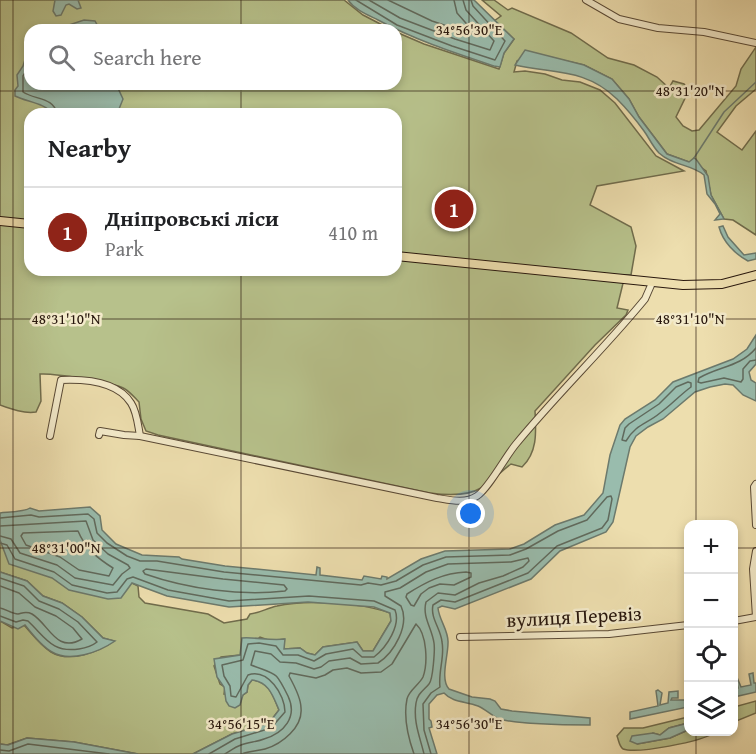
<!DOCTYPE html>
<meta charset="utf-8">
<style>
:root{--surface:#fff;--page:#f2f2f2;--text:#202124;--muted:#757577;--line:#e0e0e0;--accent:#8f2418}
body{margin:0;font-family:"Gentium Book Plus",serif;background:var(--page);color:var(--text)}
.controls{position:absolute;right:18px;bottom:18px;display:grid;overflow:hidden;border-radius:12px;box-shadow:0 3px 9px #0003}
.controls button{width:54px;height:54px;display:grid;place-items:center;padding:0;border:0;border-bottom:2px solid var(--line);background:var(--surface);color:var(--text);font:30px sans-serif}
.you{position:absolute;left:471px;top:514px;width:21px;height:21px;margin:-15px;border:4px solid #fff;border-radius:50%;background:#1a73e8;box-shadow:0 0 0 9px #1a73e833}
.badge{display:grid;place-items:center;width:39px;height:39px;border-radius:50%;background:var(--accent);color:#fff;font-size:20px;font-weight:700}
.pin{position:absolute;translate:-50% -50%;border:3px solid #fff;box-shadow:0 2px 6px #0006}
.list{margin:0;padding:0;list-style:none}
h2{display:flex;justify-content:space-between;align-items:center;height:78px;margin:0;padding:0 24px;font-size:26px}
h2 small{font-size:20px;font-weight:400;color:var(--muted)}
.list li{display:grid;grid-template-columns:39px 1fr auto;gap:18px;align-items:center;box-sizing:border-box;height:90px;padding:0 24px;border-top:2px solid var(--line)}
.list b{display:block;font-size:22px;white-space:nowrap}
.list p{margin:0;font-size:20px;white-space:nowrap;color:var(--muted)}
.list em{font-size:20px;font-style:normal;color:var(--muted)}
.icon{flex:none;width:33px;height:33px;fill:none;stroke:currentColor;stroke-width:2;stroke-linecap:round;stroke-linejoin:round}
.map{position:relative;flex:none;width:756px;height:754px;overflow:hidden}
.search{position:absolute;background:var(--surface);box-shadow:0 3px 9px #0003;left:24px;top:24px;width:378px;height:66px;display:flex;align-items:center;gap:15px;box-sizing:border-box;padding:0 21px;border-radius:18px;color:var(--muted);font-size:22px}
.panel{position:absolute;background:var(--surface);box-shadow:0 3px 9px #0003;left:24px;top:108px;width:378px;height:168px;border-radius:18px}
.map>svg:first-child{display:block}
.green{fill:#b7c18b;stroke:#706c4c;stroke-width:1.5;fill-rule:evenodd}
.water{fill:#99bcad;stroke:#6c7a6d;stroke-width:1.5}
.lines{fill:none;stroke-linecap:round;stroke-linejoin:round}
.shore{stroke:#606a5d;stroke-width:1.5}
.stream{stroke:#6c7a6d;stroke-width:1.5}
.minor-casing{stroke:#594935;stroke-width:8}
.major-casing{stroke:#28170d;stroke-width:10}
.minor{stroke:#f3eaca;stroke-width:6}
.major{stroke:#eddeae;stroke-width:8}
.ticks{fill:none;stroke:#28170d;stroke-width:1.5;stroke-opacity:0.45}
.labels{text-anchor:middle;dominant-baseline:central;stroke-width:5;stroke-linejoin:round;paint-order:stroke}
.street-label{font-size:20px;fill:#28170d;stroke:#f3eaca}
.ticks-label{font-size:15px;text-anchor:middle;fill:#28170d;stroke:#f3eaca;stroke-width:5;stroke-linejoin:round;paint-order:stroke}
</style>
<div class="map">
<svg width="756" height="754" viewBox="0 0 756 754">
<rect width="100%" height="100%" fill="#eddeae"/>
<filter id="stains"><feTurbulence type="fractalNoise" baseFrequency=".00333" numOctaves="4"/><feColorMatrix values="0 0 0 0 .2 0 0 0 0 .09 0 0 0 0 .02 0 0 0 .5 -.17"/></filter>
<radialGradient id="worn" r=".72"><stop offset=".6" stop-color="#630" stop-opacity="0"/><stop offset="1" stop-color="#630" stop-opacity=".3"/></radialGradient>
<!-- green -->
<g class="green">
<path d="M 0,0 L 344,0 L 363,15 L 392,30 L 30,30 L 30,84 L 396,84 L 396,32 L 424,44 L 499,69 L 504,53 L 514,39 L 494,21 L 501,16 L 482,0 L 494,0 L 508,10 L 512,8 L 571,33 L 608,58 L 634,65 L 657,77 L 669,88 L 673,81 L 684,84 L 689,90 L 676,117 L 683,126 L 692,131 L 699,130 L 736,86 L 741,69 L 756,47 L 756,89 L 736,106 L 717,132 L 742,150 L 756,131 L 756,235 L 733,220 L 724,219 L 711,195 L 706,171 L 692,161 L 689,162 L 667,154 L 639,117 L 629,99 L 612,79 L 584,65 L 531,53 L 517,61 L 514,72 L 525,71 L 545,74 L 562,80 L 580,82 L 600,90 L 615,103 L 656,156 L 684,171 L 597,186 L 590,205 L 631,227 L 636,246 L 631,275 L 625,275 L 617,308 L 628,310 L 626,315 L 595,345 L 535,411 C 536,431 538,452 522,467 L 511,464 C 501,471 492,482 481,488 C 468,496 445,495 430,493 L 158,435 L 146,431 L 141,419 L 139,402 C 135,398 130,392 125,389 C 114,382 53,373 40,374 L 41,401 L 36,412 C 25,414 11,409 0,405 ZM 30,114 L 396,114 L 396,270 L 30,270 Z"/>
<path d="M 0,535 L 132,583 L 138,586 L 139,597 L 145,603 L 208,614 L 224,623 L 247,619 L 250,614 C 260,613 267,608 277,606 C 306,599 363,603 390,613 L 391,621 L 373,651 L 363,651 L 357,642 L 323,647 L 315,655 L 307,653 L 300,648 L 284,649 L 284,639 L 271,641 L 260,637 L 240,655 L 221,657 L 214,666 L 220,684 L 225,687 L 224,694 L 243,695 L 247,692 L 248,685 L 252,680 C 270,682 273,696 279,710 L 269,723 L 232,734 L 193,754 L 138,754 L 74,742 L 27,738 L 7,745 L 0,744 L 0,621 L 12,628 L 24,625 C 32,634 41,646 51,652 C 69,663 99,652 114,641 L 103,638 L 82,617 L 62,603 L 43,596 L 27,581 L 0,572 Z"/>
<polygon points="756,701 756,713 734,722 734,707"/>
<path d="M 688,717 L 688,723 L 669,728 L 660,735 L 653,733 L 637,744 L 670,738 L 688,730 L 688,732 L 716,732 C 701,742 637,754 623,749 C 619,746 619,741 617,736 L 624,728 L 643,728 Z"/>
</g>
<!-- water -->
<g class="water">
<polygon points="55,0 78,0 81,8 77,9 69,4 66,5 61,15 56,16 53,11"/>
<path d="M 348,0 L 474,0 L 514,39 L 504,53 L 500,67 L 494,66 C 455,53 415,40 378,20 C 368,15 355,10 348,0 Z"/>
<polygon points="84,20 95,21 100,30 41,30 47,25 63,27"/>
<path d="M 30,44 L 30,84 L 116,84 L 123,99 L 117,114 L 53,114 C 45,103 27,102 15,96 L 15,90 L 18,86 L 17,75 L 23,66 Z"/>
<path d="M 525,50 L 584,65 L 612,79 L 629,99 L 639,117 L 667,154 L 689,162 L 694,158 L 696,159 L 708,176 L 711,195 L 724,219 L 715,220 L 720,214 L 715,204 L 707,194 L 704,175 C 691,164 673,166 659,153 C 653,147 649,138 644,131 C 636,120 626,108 617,99 C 585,68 554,74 515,65 Z"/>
<path d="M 723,226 L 728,237 L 744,255 L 756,253 L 756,259 L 748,261 C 735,254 723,242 719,227 Z"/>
<path d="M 756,335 L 756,364 L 749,372 L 751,380 L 756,383 L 756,401 L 743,395 L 733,385 L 725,384 L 710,387 L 695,392 L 663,419 L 648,427 L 636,436 L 630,447 L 613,522 L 606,532 L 560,551 L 531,579 L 455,609 L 442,606 L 438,608 C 439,620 449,631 448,643 C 448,657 440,679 449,689 L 472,697 L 490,699 L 495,701 L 501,709 L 512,711 L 590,718 L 590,725 C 570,725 514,725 497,718 C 491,715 485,709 478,706 C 466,701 453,703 444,693 L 437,695 L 429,704 L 429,719 L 431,721 L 432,727 L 429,728 L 437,754 L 193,754 L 232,734 L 269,723 L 279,710 C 273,696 269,682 252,680 L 248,685 L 247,692 L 243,695 L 240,705 L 235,708 L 229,706 L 226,701 L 224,687 L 217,677 L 214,659 L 240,655 L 242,638 C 257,637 270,641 285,639 L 284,649 L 300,648 L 307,653 L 315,655 L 323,647 L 357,642 L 363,651 L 373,651 L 391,621 L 390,613 L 374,607 L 308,602 L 229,607 L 167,596 L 132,583 L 121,598 L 108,599 L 69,590 L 52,578 L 9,564 L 0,540 L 0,513 C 8,512 24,512 30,508 L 39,511 L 90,507 L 100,516 L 102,530 L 116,544 L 142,555 L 179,557 L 182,559 L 225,566 L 316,575 L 317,567 L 320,568 L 320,575 L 362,580 L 364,576 L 381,579 L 382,576 L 387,577 L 387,579 L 421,559 L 445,551 L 510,549 L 524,544 L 555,525 L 584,515 L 603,493 L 610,455 L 620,425 L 625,419 L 655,400 L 673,382 L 733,359 L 747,349 Z"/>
<path d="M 0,572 L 27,581 L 43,596 L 62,603 L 82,617 L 103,638 L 115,641 C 99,652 70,663 52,652 C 41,646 32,634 25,625 L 18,629 L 0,621 Z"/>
<polygon points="734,670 741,687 751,685 749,674 753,673 754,683 756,683 756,692 734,697 734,689 738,688"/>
<polygon points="658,690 662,693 660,705 668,703 669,692 678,691 678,698 672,698 671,700 688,700 688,707 630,719 630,712 658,706 656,691"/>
<polygon points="688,723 688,730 670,738 637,744 630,741 632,736 653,733 660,735 669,728"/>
<polygon points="27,738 74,742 138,754 0,754 0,744 8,745"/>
</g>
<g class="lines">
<!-- shore -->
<g class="shore">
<polyline points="356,0 397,25 452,46 495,60 505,41 473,6 471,0"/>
<polyline points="369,0 400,18 455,39 490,50 494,41 466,10 463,0"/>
<polyline points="388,0 432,21 471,34 472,30 457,13 454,0"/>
<path d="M 30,65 L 23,76 L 23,92 C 35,100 54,97 57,114"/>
<path d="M 756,348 C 740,367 720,366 699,378 L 698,382 L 701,383 L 724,378 L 741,382 L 743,379 L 743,369 L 750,361 L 756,360"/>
<path d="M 688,382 L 691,383 L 691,387 C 680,395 671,405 660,413 C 647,424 636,424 626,441 L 622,440 L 625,428 L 629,424 L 659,404 L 676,387 Z"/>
<path d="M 0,518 L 31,515 L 39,517 L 88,514 L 94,519 L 97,533 L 107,543 L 127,556 L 140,561 L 157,561 L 224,572 L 361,585 L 368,583 L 381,585 L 396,581 L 423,565 L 446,557 L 510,555 L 526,549 L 558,531 L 587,520 L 607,497 L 611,496 L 612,499 L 608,520 L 602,528 L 557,546 L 528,573 L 455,602 L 441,600 L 433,605 C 430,618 441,629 442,642 C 445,656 438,672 440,687 L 431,693 L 423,704 L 424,730 L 431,754"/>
<polyline points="0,526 86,521 93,540 108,554 128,565 130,568 122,574 113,585 75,578 57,565 20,553 11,539 0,536"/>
<path d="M 78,531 C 85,548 97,558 113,568 L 109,576 L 79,570 L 60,557 L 26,545 L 21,536 L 23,533 Z"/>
<path d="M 0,543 L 7,545 L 15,559 L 54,572 L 72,585 L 107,593 L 117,592 L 127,579 L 133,577 L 168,590 L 229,601 L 309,596 L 374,601 L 395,610 C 401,625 387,647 374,657 L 362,657 L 353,649 L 326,654 L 314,661 L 298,655 L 283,655 L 276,646 L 259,643 L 248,644 L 243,660 L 222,665 L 224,676 L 230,686 L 231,696 L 236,697 L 248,675 C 268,668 285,695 285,712 L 271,728 L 235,739 L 209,754"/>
<path d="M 146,569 L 223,579 L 284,585 L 287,589 L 285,591 C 240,596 188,589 145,574 L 143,571 Z"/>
<path d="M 466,572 L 471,573 L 471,577 L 454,585 L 440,584 L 429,588 L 421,594 L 414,606 L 411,605 L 406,597 L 407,594 C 426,582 443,573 466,572 Z"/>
<path d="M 0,578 L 24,586 L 39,601 L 59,609 L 78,622 L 97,642 C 92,646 86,648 79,649 C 52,653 46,638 28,621 L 23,620 L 16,622 L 0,616"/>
<path d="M 0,586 L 19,593 L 35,607 L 56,616 L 73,628 L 82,639 C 56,654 49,624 32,614 C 26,611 23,613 18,614 C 12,614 6,609 0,608"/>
<polyline points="0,750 9,751 28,744 109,754"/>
<path d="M 225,754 C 230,751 235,747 241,745 C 249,742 257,742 264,739 C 284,733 298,717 288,696 C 275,670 277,675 251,665 L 255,651 L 271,654 L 280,662 L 296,663 L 314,669 L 321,667 L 329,661 L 350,658 L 361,664 L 378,663 C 394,653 410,625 401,606 L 385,596 L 385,592 L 400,588 L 426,572 L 448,564 L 511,562 L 528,558 L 529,561 L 523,567 L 503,576 L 479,583 L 455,595 L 438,593 L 426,602 C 422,617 432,628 434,643 C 435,649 433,680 429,684 C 424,690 417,694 416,703 C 413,722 420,737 424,754"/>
<path d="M 242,754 C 249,751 258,751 265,749 C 282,744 303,727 301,708 C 301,698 294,685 289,676 L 290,673 L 316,678 L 325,675 L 333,670 L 347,668 L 361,673 L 381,672 L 392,664 L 416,624 C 427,634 428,663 423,677 C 419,685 409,690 407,699 C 403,718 408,737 414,754"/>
</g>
<!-- stream -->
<polyline class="stream" points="694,158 724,112 756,82"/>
<!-- minor casing -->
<g class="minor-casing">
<g id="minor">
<polyline points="586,0 619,19 658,28 704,32 756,43"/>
<path d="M 99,435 L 100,431 L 124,435 L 140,436 L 437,498 C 450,500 465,504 477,496 C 489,488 505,457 516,444 C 557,394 604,349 645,299 L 652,283"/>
<path d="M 50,436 L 61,380 C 84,379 117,381 131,403 C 137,412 138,425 140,436"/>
<polyline points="756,484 754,487 756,525"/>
<polyline points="756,617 753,569 756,551"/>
<polyline points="734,621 756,617"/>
<polyline points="460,637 609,634 688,625"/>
</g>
</g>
<!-- major casing -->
<g class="major-casing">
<g id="major">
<polyline points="0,221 30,224"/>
<polyline points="396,256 683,285 722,284 756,275"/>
</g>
</g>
<!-- minor -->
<use href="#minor" class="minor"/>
<!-- major -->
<use href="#major" class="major"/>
</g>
<!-- ticks -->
<path class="ticks" d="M 13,0 L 13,754M 241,0 L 241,30M 469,0 L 469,754M 696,0 L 696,524M 241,84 L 241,114M 0,91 L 756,91M 241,270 L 241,754M 0,319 L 756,319M 0,548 L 688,548M 734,548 L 756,548M 696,732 L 696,754"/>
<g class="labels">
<!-- street labels -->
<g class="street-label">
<text transform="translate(574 616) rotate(-3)">вулиця Перевіз</text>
</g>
</g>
<g class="ticks-label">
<text x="469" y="35">34°56'30"E</text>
<text x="690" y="96">48°31'20"N</text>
<text x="66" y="324">48°31'10"N</text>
<text x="690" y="324">48°31'10"N</text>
<text x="66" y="553">48°31'00"N</text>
<text x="241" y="729">34°56'15"E</text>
<text x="469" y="729">34°56'30"E</text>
</g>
<rect width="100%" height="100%" filter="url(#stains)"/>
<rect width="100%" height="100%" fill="url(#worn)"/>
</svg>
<div class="controls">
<button>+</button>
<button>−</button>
<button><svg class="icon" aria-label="locate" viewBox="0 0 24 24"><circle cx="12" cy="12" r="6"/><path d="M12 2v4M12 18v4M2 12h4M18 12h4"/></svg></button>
<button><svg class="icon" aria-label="layers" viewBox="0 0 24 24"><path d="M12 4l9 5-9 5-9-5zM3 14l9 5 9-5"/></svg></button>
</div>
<div class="you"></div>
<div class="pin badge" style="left:454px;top:209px">1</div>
<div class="search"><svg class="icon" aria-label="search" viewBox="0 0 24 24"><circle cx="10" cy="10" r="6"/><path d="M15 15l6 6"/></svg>Search here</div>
<section class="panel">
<h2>Nearby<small></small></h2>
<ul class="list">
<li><span class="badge">1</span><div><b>Дніпровські ліси</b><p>Park</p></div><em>410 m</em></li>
</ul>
</section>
</div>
